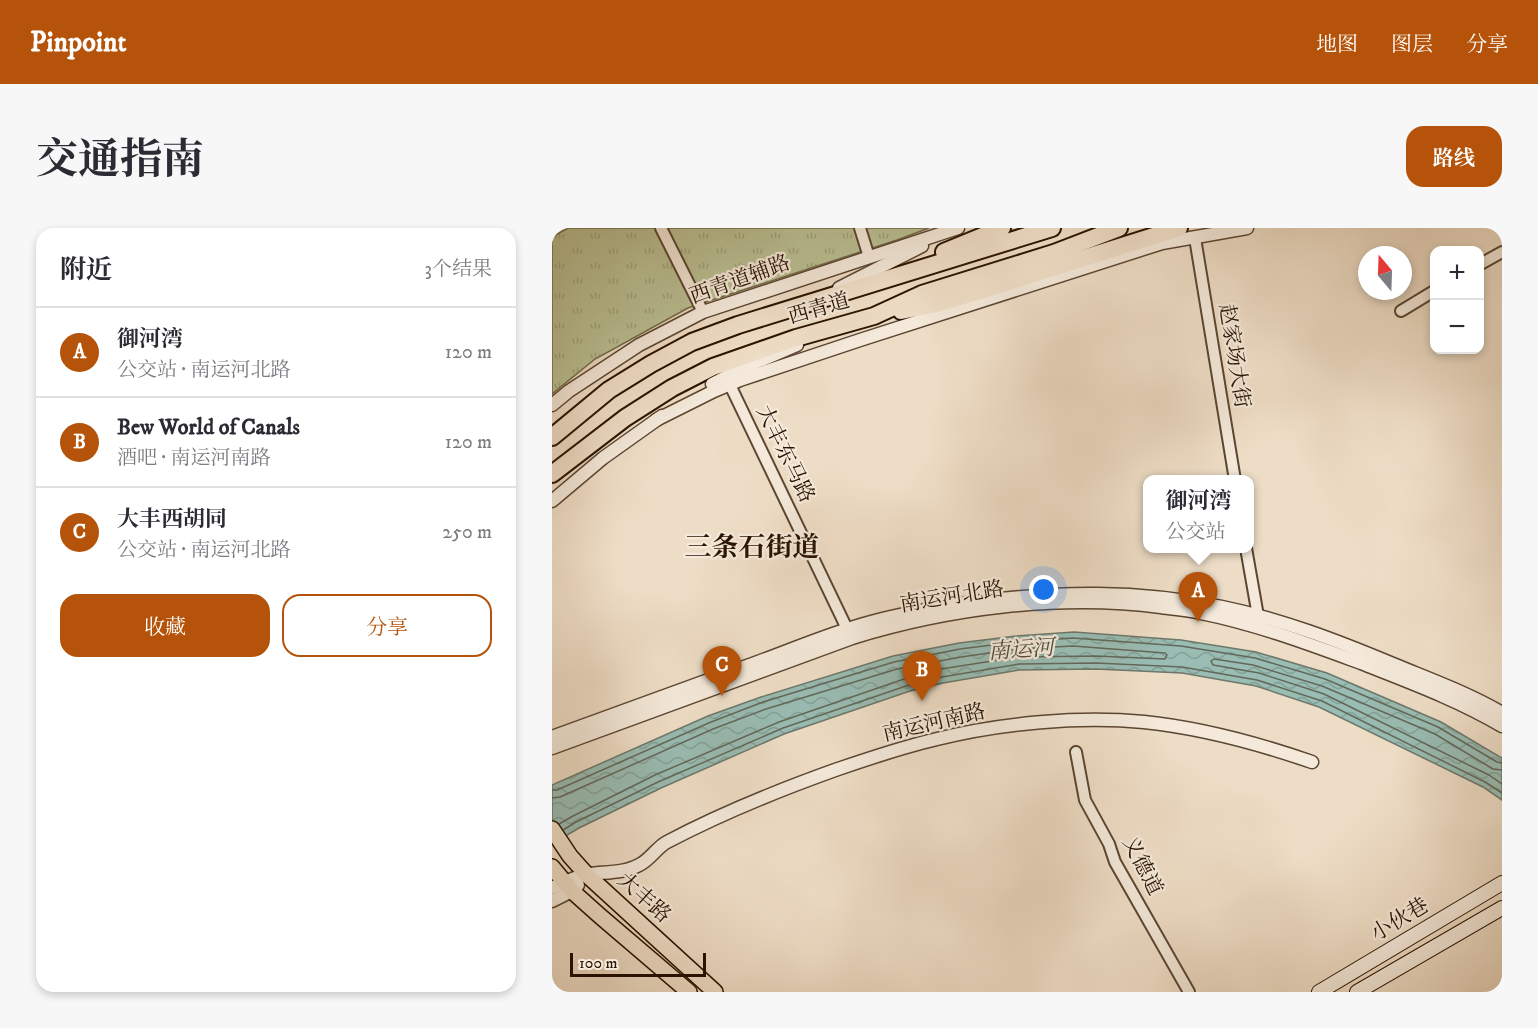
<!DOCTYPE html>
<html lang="zh">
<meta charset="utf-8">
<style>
:root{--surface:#fff;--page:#f7f7f7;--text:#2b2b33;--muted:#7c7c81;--line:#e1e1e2;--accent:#b45309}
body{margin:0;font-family:"IM FELL DW Pica","Noto Serif SC",serif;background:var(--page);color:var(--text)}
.controls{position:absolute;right:18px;top:18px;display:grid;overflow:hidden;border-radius:12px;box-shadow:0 3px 9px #0003}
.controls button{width:54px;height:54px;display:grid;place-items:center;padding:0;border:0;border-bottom:2px solid var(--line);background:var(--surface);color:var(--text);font:30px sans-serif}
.compass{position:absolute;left:806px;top:18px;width:54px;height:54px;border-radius:50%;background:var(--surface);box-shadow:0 3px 9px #0003;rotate:341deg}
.scale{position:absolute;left:18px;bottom:15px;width:136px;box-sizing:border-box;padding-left:6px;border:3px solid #2a1300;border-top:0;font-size:16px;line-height:21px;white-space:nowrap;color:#2a1300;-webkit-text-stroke:4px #f4e9da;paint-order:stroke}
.you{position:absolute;left:492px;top:362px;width:21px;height:21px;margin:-15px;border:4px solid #fff;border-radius:50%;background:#1a73e8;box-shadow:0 0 0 9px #1a73e833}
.badge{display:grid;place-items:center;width:39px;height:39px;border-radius:50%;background:var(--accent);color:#fff;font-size:20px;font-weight:700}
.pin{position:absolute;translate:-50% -50px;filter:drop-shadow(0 2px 3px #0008)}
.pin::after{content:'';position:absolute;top:32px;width:21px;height:18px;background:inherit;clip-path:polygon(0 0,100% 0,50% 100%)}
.popup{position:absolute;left:591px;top:247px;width:111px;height:78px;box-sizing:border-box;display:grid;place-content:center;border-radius:12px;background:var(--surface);filter:drop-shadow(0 2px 4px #0005);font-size:20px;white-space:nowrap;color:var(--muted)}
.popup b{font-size:22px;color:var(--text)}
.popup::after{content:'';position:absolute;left:50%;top:100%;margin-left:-12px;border:12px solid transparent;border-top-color:var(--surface)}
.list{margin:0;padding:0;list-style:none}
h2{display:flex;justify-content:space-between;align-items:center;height:78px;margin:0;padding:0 24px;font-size:26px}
h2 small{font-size:20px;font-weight:400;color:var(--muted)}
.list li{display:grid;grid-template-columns:39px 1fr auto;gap:18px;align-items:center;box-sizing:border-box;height:90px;padding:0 24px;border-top:2px solid var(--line)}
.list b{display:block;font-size:22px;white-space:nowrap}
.list p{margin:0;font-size:20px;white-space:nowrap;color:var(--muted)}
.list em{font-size:20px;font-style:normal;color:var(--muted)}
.actions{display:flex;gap:12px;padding:18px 24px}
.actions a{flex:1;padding:14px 0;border:2px solid var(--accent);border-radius:18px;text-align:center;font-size:21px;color:var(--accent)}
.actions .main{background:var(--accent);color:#fff}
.map{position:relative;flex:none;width:950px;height:764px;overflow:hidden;border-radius:18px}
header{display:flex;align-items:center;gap:36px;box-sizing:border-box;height:84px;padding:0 30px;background:var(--accent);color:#fff}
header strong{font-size:28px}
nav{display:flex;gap:33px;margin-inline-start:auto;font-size:21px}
.intro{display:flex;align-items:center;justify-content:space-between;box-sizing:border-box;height:144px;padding:0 36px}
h1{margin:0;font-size:42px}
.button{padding:15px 27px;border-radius:18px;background:var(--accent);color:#fff;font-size:21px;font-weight:700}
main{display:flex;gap:36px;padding:0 36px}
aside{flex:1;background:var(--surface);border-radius:18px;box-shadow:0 3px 9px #0003}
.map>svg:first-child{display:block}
.park{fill:url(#park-tufts);stroke:#726a4a;stroke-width:1.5}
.water{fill:url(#water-waves);stroke:#6d786b;stroke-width:1.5}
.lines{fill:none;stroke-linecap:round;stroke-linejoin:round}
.shore{stroke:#62685a;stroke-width:1.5}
.minor-casing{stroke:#5b4632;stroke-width:14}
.tertiary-casing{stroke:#5b4632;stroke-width:15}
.secondary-casing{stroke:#2a1300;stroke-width:16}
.primary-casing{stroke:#2a1300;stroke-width:18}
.trunk-casing{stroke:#2a1300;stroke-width:20}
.minor{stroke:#f4e9da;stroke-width:10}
.tertiary{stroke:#f4e9da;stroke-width:12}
.secondary{stroke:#f4e9da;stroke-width:14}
.primary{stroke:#eeddc6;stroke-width:15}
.trunk{stroke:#eeddc6;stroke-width:16}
.labels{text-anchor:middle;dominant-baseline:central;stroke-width:4.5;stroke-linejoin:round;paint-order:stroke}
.street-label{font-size:21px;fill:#2a1300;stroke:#f4e9da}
.water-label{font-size:22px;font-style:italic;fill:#514e3f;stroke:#f4e9da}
.district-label{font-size:27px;font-weight:bold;fill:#2a1300;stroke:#f4e9da}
</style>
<header>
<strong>Pinpoint</strong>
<nav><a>地图</a><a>图层</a><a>分享</a></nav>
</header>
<div class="intro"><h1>交通指南</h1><a class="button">路线</a></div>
<main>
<aside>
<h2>附近<small>3个结果</small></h2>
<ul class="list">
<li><span class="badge">A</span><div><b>御河湾</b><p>公交站 · 南运河北路</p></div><em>120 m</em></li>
<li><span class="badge">B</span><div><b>Bew World of Canals</b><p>酒吧 · 南运河南路</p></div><em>120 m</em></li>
<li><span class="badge">C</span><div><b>大丰西胡同</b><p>公交站 · 南运河北路</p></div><em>250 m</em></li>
</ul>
<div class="actions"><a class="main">收藏</a><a>分享</a></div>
</aside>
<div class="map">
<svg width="950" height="764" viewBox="0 0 950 764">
<defs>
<pattern id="park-tufts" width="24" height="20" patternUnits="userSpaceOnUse" patternTransform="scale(1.5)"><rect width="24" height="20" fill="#bac094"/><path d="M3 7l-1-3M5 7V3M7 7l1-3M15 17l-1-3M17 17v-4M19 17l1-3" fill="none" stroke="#a0a47e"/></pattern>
<pattern id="water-waves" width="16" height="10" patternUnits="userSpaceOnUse" patternTransform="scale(1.5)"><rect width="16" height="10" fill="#99bcb3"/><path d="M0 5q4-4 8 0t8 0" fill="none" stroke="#84a198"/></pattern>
</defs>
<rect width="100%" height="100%" fill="#eeddc6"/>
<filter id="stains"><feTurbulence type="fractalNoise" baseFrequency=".00333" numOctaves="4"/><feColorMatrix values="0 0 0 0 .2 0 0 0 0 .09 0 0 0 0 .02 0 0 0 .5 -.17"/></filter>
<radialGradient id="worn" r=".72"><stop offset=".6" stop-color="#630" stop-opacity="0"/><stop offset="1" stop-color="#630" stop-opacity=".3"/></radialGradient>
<!-- park -->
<polygon class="park" points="16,0 377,0 345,12 136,80 43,131 0,166 0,9"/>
<!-- water -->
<polygon class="water" points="522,404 629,412 704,424 775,445 889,494 950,530 950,572 931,559 767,479 704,458 630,445 544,441 467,442 391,455 358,463 232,506 109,560 27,600 0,616 0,557 156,488 209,469 341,428 407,415 464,408"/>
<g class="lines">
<!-- shore -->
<g class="shore">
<polyline points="950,542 941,541 883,506 770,458 701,437 662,431 659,433 661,437 707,445 772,466 937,547 950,556"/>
<polyline points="0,562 5,562 159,494 211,474 342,434 408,421 464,414 521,410 629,418 703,430 773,451 886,499 945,534 950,535"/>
<polyline points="0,570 8,569 161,501 214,481 345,441 409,429 465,421 521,418 613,425 615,427 613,431 544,428 466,429 389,441 355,450 227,494 103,547 21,588 7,596"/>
<polyline points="11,602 24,594 106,554 231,500 357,457 390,449 467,436 544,435 630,439 705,452 770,473 933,554 950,565"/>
</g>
<!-- minor casing -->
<g class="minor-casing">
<g id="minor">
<polyline points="109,0 151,84"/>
<polyline points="308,0 317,29"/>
<polyline points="643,10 683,252"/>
<polyline points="927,37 950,24"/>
<polyline points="849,83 882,63"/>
<polyline points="178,157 298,407"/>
<polyline points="694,320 706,388 704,394"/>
<polyline points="524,524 533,572 557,616 563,634 637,764"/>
</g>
</g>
<!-- tertiary casing -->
<g class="tertiary-casing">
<g id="tertiary">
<polyline points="287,60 370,18"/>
<polyline points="160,156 191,140 245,117"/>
<polyline points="0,177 17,163 87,117 151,84 406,0"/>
<polyline points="104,192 162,163 188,152 308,112 610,15 695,0"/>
<polyline points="0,273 51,230 110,188"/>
<path d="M 0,509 C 69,484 138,459 206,434 C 244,420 281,404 319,394 C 353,385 388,379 422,374 C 508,363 585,362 670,379 C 729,391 786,413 841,436 C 877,451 916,465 950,485"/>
<path d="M 0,520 L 300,410 C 397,380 508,366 609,379 C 622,381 636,382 649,385 C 704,396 757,416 809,435 C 857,454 906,472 950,498"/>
<path d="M 0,660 C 12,654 25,648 38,646 C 53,644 73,645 87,637 C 98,632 104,620 115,614 C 170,585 227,562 286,541 C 318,530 351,519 385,511 C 449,495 527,488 592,494 C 650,500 705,515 760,534"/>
<polyline points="0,673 20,663 26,657"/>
</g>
</g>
<!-- secondary casing -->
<g class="secondary-casing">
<g id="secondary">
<polyline points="767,764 950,655"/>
<polyline points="805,764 950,680"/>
</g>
</g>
<!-- primary casing -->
<g class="primary-casing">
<g id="primary">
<polyline points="0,601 18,628 35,647 163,764"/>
<polyline points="0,639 20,663 48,688 137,764"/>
</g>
</g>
<!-- trunk casing -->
<g class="trunk-casing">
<g id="trunk">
<polyline points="392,24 450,0"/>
<polyline points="349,83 380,77 428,63 627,0"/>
<polyline points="0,209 57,162 99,136 140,114 186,97 500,0"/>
<polyline points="0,246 73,190 120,160 161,139 244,110 322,88 370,66 502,25 567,0"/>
</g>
</g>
<!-- minor -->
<use href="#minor" class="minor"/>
<!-- tertiary -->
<use href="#tertiary" class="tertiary"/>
<!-- secondary -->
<use href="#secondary" class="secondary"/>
<!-- primary -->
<use href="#primary" class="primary"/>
<!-- trunk -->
<use href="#trunk" class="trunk"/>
</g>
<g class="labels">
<!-- street labels -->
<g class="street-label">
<text transform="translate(188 52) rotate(-20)">西青道辅路</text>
<text transform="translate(267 81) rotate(-16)">西青道</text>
<text transform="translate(682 128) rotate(81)">赵家场大街</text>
<text transform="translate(233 226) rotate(64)">大丰东马路</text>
<text transform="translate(400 369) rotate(-9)">南运河北路</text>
<text transform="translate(382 495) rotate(-13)">南运河南路</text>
<text transform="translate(590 638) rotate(63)">义德道</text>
<text transform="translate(92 670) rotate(42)">大丰路</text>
<text transform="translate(848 692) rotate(-31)">小伙巷</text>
</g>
<!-- water labels -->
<g class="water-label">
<text transform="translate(469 422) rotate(-4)">南运河</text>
</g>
<!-- district labels -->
<g class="district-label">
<text x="200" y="320">三条石街道</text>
</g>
</g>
<rect width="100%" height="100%" filter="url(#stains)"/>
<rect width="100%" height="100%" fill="url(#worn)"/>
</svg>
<div class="controls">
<button>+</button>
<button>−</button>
</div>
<svg class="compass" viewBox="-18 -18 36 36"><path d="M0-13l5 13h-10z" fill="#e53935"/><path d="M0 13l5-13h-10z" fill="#7c7c81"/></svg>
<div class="scale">100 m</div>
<div class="you"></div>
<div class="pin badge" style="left:646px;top:394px">A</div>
<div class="popup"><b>御河湾</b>公交站</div>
<div class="pin badge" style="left:370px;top:473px">B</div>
<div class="pin badge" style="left:170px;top:468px">C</div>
</div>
</main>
